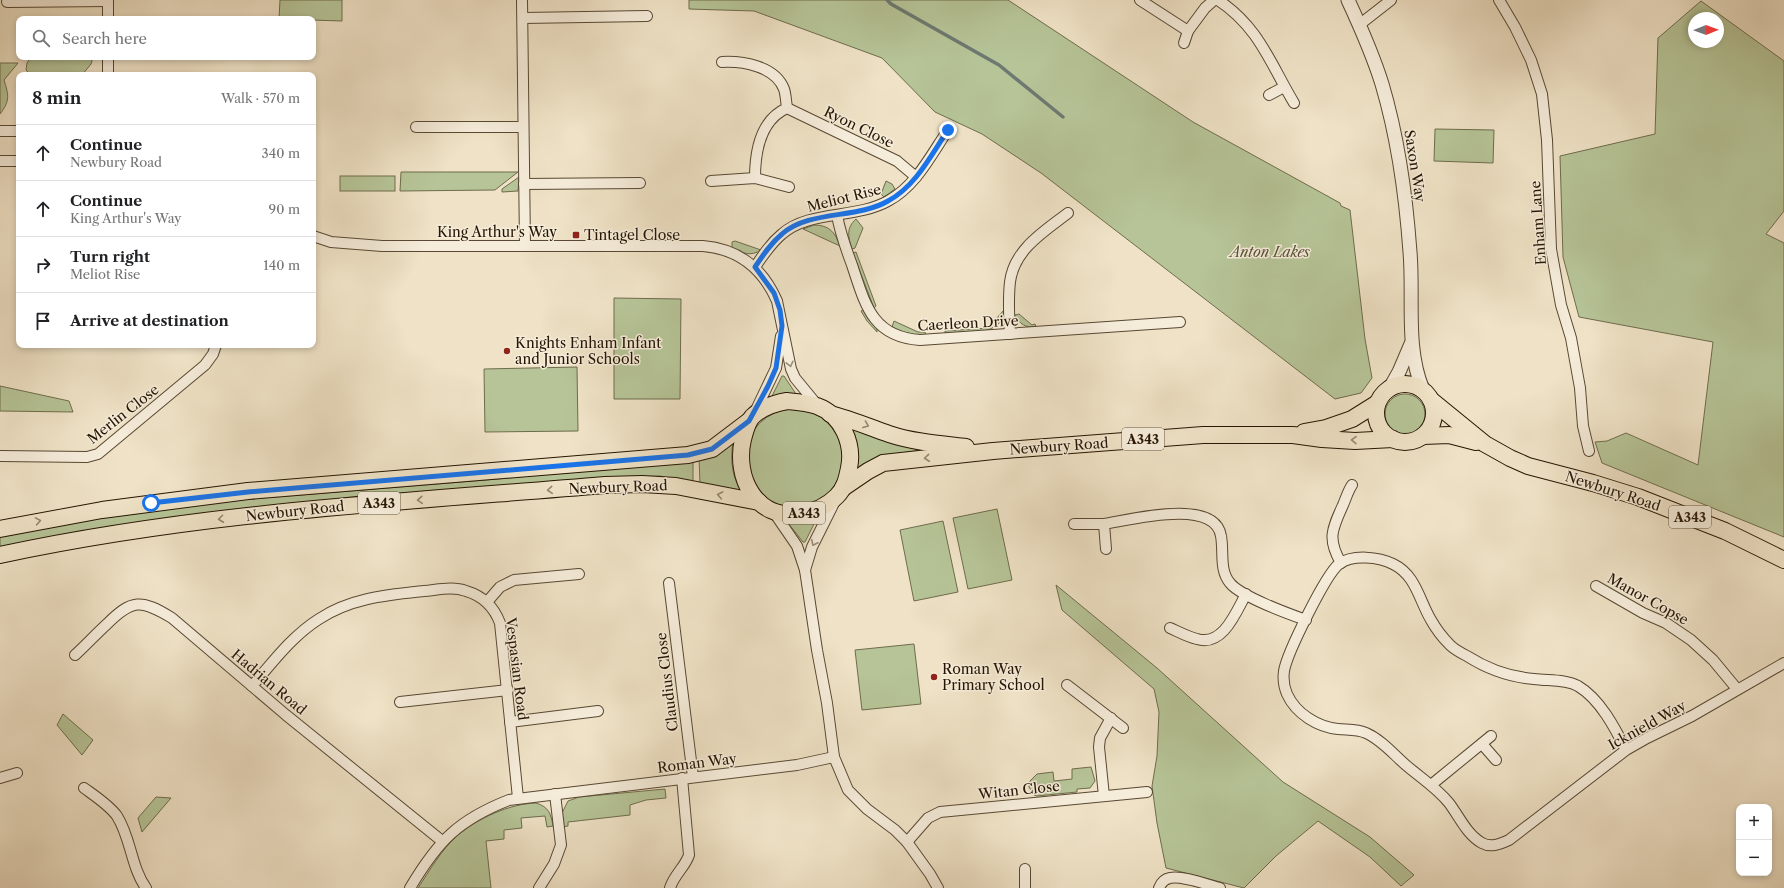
<!DOCTYPE html>
<meta charset="utf-8">
<style>
:root{--surface:#fff;--page:#f2f2f2;--text:#202124;--muted:#757577;--line:#e0e0e0}
body{margin:0;font-family:"Libre Caslon Text",serif;background:var(--page);color:var(--text)}
.controls{position:absolute;right:12px;bottom:12px;display:grid;overflow:hidden;border-radius:8px;box-shadow:0 2px 6px #0003}
.controls button{width:36px;height:36px;display:grid;place-items:center;padding:0;border:0;border-bottom:1px solid var(--line);background:var(--surface);color:var(--text);font:20px sans-serif}
.compass{position:absolute;left:1688px;top:12px;width:36px;height:36px;border-radius:50%;background:var(--surface);box-shadow:0 2px 6px #0003;rotate:89deg}
.stop{position:absolute;width:12px;height:12px;margin:-9px;border:3px solid #1a73e8;border-radius:50%;background:#fff}
.stop.end{background:#1a73e8;border-color:#fff;box-shadow:0 1px 4px #0008}
.list{margin:0;padding:0;list-style:none}
h2{display:flex;justify-content:space-between;align-items:center;height:52px;margin:0;padding:0 16px;font-size:17px}
h2 small{font-size:13px;font-weight:400;color:var(--muted)}
.list li{display:grid;grid-template-columns:26px 1fr auto;gap:12px;align-items:center;box-sizing:border-box;height:56px;padding:0 16px;border-top:1px solid var(--line)}
.list b{display:block;font-size:15px;white-space:nowrap}
.list p{margin:0;font-size:13px;white-space:nowrap;color:var(--muted)}
.list em{font-size:13px;font-style:normal;color:var(--muted)}
.icon{flex:none;width:22px;height:22px;fill:none;stroke:currentColor;stroke-width:2;stroke-linecap:round;stroke-linejoin:round}
.map{position:relative;flex:none;width:1784px;height:888px;overflow:hidden}
.search{position:absolute;background:var(--surface);box-shadow:0 2px 6px #0003;left:16px;top:16px;width:300px;height:44px;display:flex;align-items:center;gap:10px;box-sizing:border-box;padding:0 14px;border-radius:8px;color:var(--muted);font-size:15px}
.panel{position:absolute;background:var(--surface);box-shadow:0 2px 6px #0003;left:16px;top:72px;width:300px;height:276px;border-radius:8px}
.map>svg:first-child{display:block}
.green{fill:#b6c497;stroke:#6e6c4c;fill-rule:evenodd}
.lines{fill:none;stroke-linecap:round;stroke-linejoin:round}
.stream{stroke:#6d7971;stroke-width:3.5}
.minor-casing{stroke:#584833;stroke-width:12}
.tertiary-casing{stroke:#584833;stroke-width:15}
.primary-casing{stroke:#261502;stroke-width:18}
.minor{stroke:#f5ecda;stroke-width:10}
.tertiary{stroke:#f5ecda;stroke-width:13}
.primary{stroke:#efe2c6;stroke-width:16}
.oneway{stroke:#988b79}
.oneway2{stroke:#95866e}
.route{stroke:#1a73e8;stroke-width:5}
.poi-dot{fill:#8f2418;stroke:#f5ecda;stroke-width:1.5}
.labels{text-anchor:middle;dominant-baseline:central;stroke-width:3;stroke-linejoin:round;paint-order:stroke}
.shield{fill:#f5ecda;stroke:#645643;stroke-width:1}
.shield-label{font-size:13px;font-weight:bold;fill:#261502}
.street-label{font-size:14px;fill:#261502;stroke:#f5ecda}
.poi-label{font-size:14px;fill:#261502;stroke:#f5ecda;text-anchor:start}
.park-label{font-size:14px;font-style:italic;fill:#585236;stroke:#f5ecda}
</style>
<div class="map">
<svg width="1784" height="888" viewBox="0 0 1784 888">
<rect width="100%" height="100%" fill="#efe2c6"/>
<filter id="stains"><feTurbulence type="fractalNoise" baseFrequency=".005" numOctaves="4"/><feColorMatrix values="0 0 0 0 .2 0 0 0 0 .09 0 0 0 0 .02 0 0 0 .5 -.17"/></filter>
<radialGradient id="worn" r=".72"><stop offset=".6" stop-color="#630" stop-opacity="0"/><stop offset="1" stop-color="#630" stop-opacity=".3"/></radialGradient>
<!-- green -->
<g class="green">
<polygon points="280,0 342,0 342,21 279,19"/>
<polygon points="689,0 1008,0 1193,122 1340,203 1341,206 1350,210 1365,339 1372,378 1361,393 1335,399 1041,173 982,134 935,112 882,58 754,11 689,9"/>
<path d="M 1701,1 L 1784,61 L 1784,211 L 1766,234 L 1784,243 L 1784,537 L 1602,463 L 1595,442 L 1607,441 L 1626,433 L 1698,465 L 1713,342 L 1579,317 L 1563,257 L 1560,156 L 1655,134 L 1658,38 ZM 1694,18 L 1718,18 L 1718,42 L 1694,42 Z"/>
<polygon points="31,57 93,57 91,64 82,75 31,75 26,70 27,63"/>
<path d="M 0,63 L 18,63 L 4,80 C 9,96 10,101 0,114 Z"/>
<polygon points="1435,129 1494,130 1493,163 1434,161"/>
<polygon points="401,172 518,172 495,190 400,191"/>
<rect x="340" y="176" width="55" height="15"/>
<polygon points="519,177 518,191 502,192 502,189"/>
<polygon points="886,181 892,184 895,189 884,197 881,194"/>
<path d="M 856,219 L 863,228 L 855,248 L 852,249 C 848,237 846,228 856,219 Z"/>
<path d="M 814,225 C 829,225 835,232 840,246 L 803,229 Z"/>
<path d="M 735,241 L 761,250 C 751,257 742,253 732,248 L 732,242 Z"/>
<polygon points="856,252 876,306 874,308 853,253"/>
<polygon points="614,298 681,299 680,399 614,399"/>
<polygon points="863,310 877,328 877,332 867,321 861,311"/>
<path d="M 1004,310 C 1004,337 964,332 945,334 L 945,331 L 988,328 Z"/>
<path d="M 1019,314 L 1032,325 L 1035,324 L 1036,327 C 1026,328 1019,324 1015,315 Z"/>
<path d="M 894,321 L 918,332 L 925,332 L 926,336 C 914,335 903,333 892,327 Z"/>
<polygon points="577,367 578,431 485,432 484,369"/>
<polygon points="782,376 784,376 796,394 771,398"/>
<polygon points="0,386 69,401 73,412 0,411"/>
<circle cx="1405" cy="414" r="20"/>
<circle cx="794" cy="458" r="49"/>
<path d="M 849,424 L 903,446 L 916,449 L 916,451 C 888,455 880,453 856,470 Z"/>
<path d="M 733,442 C 730,461 732,477 742,493 L 700,485 L 699,457 Z"/>
<polygon points="693,460 693,483 660,476 606,478 0,549 0,535 106,516 214,502 498,479"/>
<polygon points="997,509 1012,580 968,589 953,518"/>
<polygon points="817,518 805,542 803,542 788,523 788,521"/>
<polygon points="943,521 958,592 914,601 900,530"/>
<polygon points="1056,585 1157,668 1283,782 1370,837 1414,875 1401,886 1370,857 1318,821 1276,856 1244,888 1166,868 1157,823 1152,786 1157,756 1159,712 1154,689 1062,610"/>
<polygon points="914,644 921,704 862,710 855,650"/>
<polygon points="63,714 93,740 82,755 57,725"/>
<polygon points="1091,767 1095,781 1090,788 1077,789 1077,792 1037,796 1034,795 1029,787 1030,781 1037,774 1053,772 1054,781 1072,779 1072,769"/>
<polygon points="665,789 666,798 646,800 630,805 630,815 568,822 568,826 562,827 561,815 568,801 579,797"/>
<polygon points="156,797 171,798 142,832 138,818"/>
<path d="M 536,803 C 549,807 551,814 553,826 L 547,827 L 545,816 L 521,818 L 522,828 L 504,830 L 504,839 L 486,841 L 491,888 L 418,888 C 430,870 441,850 457,836 C 478,818 509,804 536,803 Z"/>
</g>
<g class="lines">
<!-- stream -->
<polyline class="stream" points="887,0 891,4 999,65 1063,117"/>
<!-- minor casing -->
<g class="minor-casing">
<g id="minor">
<polyline points="108,0 108,19"/>
<polyline points="522,0 525,246"/>
<polyline points="1140,0 1188,31 1205,8 1214,0"/>
<path d="M 1218,0 C 1259,27 1270,63 1294,103"/>
<polyline points="1499,0 1515,27 1531,60 1542,94 1547,140 1551,249 1561,305 1571,338 1580,388 1583,426 1589,451"/>
<polyline points="7,2 108,1"/>
<polyline points="523,18 647,16"/>
<polyline points="1359,25 1391,0"/>
<polyline points="1184,43 1188,31"/>
<polyline points="108,57 108,75"/>
<path d="M 722,62 C 743,61 775,66 784,89 C 786,95 786,102 787,108 C 760,120 755,152 755,178"/>
<polyline points="1269,95 1284,87"/>
<polyline points="787,108 897,161 916,177"/>
<polyline points="416,127 523,127"/>
<polyline points="0,131 19,131"/>
<polyline points="0,161 19,161"/>
<polyline points="711,181 755,178 789,187"/>
<polyline points="524,184 640,183"/>
<path d="M 837,215 C 840,233 846,249 852,265 C 865,304 872,337 920,340 L 1180,322"/>
<path d="M 313,236 L 331,242 L 382,246 L 703,246 C 739,249 763,269 777,301 L 791,369 L 795,378 L 818,406"/>
<path d="M 755,267 C 763,255 771,243 782,234 C 809,210 856,219 888,201 C 916,186 931,155 948,130"/>
<path d="M 1010,334 C 1009,317 1008,299 1010,282 C 1014,249 1045,231 1068,213"/>
<polyline points="754,414 776,368 781,336"/>
<polyline points="0,456 87,457 98,454 205,365 213,354 216,345"/>
<polyline points="773,511 797,546 805,570 817,650 827,703 834,757 848,790 867,809 895,830 907,842 930,874 938,888"/>
<polyline points="1074,524 1104,524"/>
<path d="M 1106,549 L 1104,524 C 1129,520 1215,497 1221,536 C 1224,552 1219,570 1230,583 C 1240,596 1289,614 1306,620"/>
<path d="M 1341,563 C 1327,539 1332,529 1343,505 C 1346,498 1348,491 1352,485"/>
<polyline points="805,570 812,547 836,499"/>
<polyline points="669,583 693,777"/>
<polyline points="1596,586 1643,613 1666,623 1691,640 1713,660 1737,689"/>
<polyline points="487,602 500,587 514,580 579,574"/>
<path d="M 1170,628 C 1179,632 1188,637 1197,639 C 1223,647 1236,612 1246,594"/>
<path d="M 75,655 C 86,645 96,634 107,624 C 132,599 141,599 172,618 L 286,715 L 442,841"/>
<polyline points="1067,685 1123,728"/>
<path d="M 252,686 C 273,662 292,636 319,619 C 351,598 387,595 424,591 C 437,590 453,586 466,591 C 483,596 494,607 500,623 L 518,798"/>
<polyline points="400,702 508,690"/>
<polyline points="510,722 598,711"/>
<polyline points="1482,744 1496,760"/>
<path d="M 1626,750 C 1615,728 1600,699 1578,686 C 1565,679 1548,681 1534,679 C 1509,677 1489,670 1467,656 C 1461,653 1455,650 1450,645 C 1443,638 1436,629 1431,620 C 1419,600 1416,575 1393,564 C 1379,557 1353,554 1339,564 C 1326,574 1287,653 1284,671 C 1283,678 1284,687 1287,694 C 1296,714 1318,727 1338,729 C 1348,730 1357,729 1366,733 C 1382,740 1394,755 1407,766 C 1421,778 1437,788 1449,803 C 1459,816 1467,835 1482,843 C 1491,848 1500,844 1509,840 L 1626,750 L 1647,738 L 1692,716 L 1784,663"/>
<polyline points="0,778 17,773"/>
<polyline points="1431,785 1491,736"/>
<path d="M 84,788 C 95,796 109,805 117,816 C 131,838 131,867 146,888"/>
<polyline points="1104,796 1099,747 1100,738 1111,718"/>
<polyline points="907,842 928,818 940,812 1147,792"/>
<polyline points="1025,869 1025,888"/>
<path d="M 410,888 C 438,841 458,820 509,800 L 797,765 L 834,757"/>
<polyline points="539,888 554,864 561,845 555,794"/>
<path d="M 670,888 C 674,875 685,867 689,855 L 682,778"/>
<path d="M 1159,888 C 1161,883 1164,879 1170,878 C 1182,875 1208,885 1220,888"/>
</g>
</g>
<!-- tertiary casing -->
<g class="tertiary-casing">
<g id="tertiary">
<path d="M 1348,0 C 1361,28 1373,55 1382,84 C 1398,138 1406,196 1410,252 C 1414,298 1405,347 1423,390"/>
<polyline points="1390,388 1399,372 1411,344"/>
</g>
</g>
<!-- primary casing -->
<g class="primary-casing">
<g id="primary">
<circle cx="1405" cy="413" r="29"/>
<polyline points="1431,400 1485,444 1510,458 1528,466 1593,483 1638,497 1725,531 1784,560"/>
<path d="M 787,401 C 797,402 808,403 817,406 C 842,415 854,444 849,468 C 847,478 845,488 837,496 C 827,506 814,512 800,514 C 756,520 734,478 743,439 C 745,432 747,423 752,417 C 761,408 775,403 787,401 Z"/>
<path d="M 830,414 C 850,419 869,427 889,434 C 913,442 940,444 966,447"/>
<polyline points="1304,432 1326,428 1352,419 1376,404"/>
<polyline points="1423,436 1449,435 1476,442"/>
<polyline points="843,488 868,471 883,463 993,451 1203,435 1293,435 1322,439 1355,441 1393,439"/>
<polyline points="0,529 102,510 248,491 688,455 712,449 749,421"/>
<path d="M 0,555 C 199,512 403,502 605,485 L 642,484 L 676,486 L 759,502"/>
</g>
</g>
<!-- minor -->
<use href="#minor" class="minor"/>
<!-- tertiary -->
<use href="#tertiary" class="tertiary"/>
<!-- primary -->
<use href="#primary" class="primary"/>
</g>
<!-- one-way arrows -->
<defs><path id="oneway-chevron" d="M-2-3.5L2.5 0L-2 3.5" fill="none" stroke-width="1.6" stroke-linecap="round" stroke-linejoin="round"/></defs>
<g class="oneway">
<use href="#oneway-chevron" transform="translate(790 364) rotate(76)"/>
<use href="#oneway-chevron" transform="translate(814 543) rotate(116)"/>
</g>
<g class="oneway2">
<use href="#oneway-chevron" transform="translate(866 425) rotate(21)"/>
<use href="#oneway-chevron" transform="translate(1354 440) rotate(-179)"/>
<use href="#oneway-chevron" transform="translate(927 458) rotate(174)"/>
<use href="#oneway-chevron" transform="translate(550 490) rotate(175)"/>
<use href="#oneway-chevron" transform="translate(720 495) rotate(-169)"/>
<use href="#oneway-chevron" transform="translate(420 500) rotate(176)"/>
<use href="#oneway-chevron" transform="translate(221 519) rotate(173)"/>
<use href="#oneway-chevron" transform="translate(38 521) rotate(-10)"/>
</g>
<g class="lines">
<!-- route -->
<path class="route" d="M 151,503 L 248,492 L 688,455 L 712,449 L 749,421 L 768,386 L 776,368 L 782,326 L 780,310 L 774,293 L 755,267 C 763,255 771,243 782,234 C 809,210 857,219 888,201 C 916,186 931,155 948,130"/>
</g>
<!-- markers -->
<g class="poi-dot">
<rect x="572" y="231" width="8" height="8" rx="2"/>
<circle cx="507" cy="351" r="4"/>
<circle cx="934" cy="677" r="4"/>
</g>
<g class="labels">
<!-- shield labels -->
<g class="shield">
<rect x="1122" y="428" width="42" height="22" rx="3"/>
<rect x="358" y="492" width="42" height="22" rx="3"/>
<rect x="783" y="502" width="42" height="22" rx="3"/>
<rect x="1669" y="506" width="42" height="22" rx="3"/>
</g>
<g class="shield-label">
<text x="1143" y="439">A343</text>
<text x="379" y="503">A343</text>
<text x="804" y="513">A343</text>
<text x="1690" y="517">A343</text>
</g>
<!-- street labels -->
<g class="street-label">
<text transform="translate(859 127) rotate(26)">Ryon Close</text>
<text transform="translate(1415 166) rotate(81)">Saxon Way</text>
<text transform="translate(844 198) rotate(-14)">Meliot Rise</text>
<text transform="translate(1538 223) rotate(-94)">Enham Lane</text>
<text x="497" y="232">King Arthur's Way</text>
<text transform="translate(968 323) rotate(-3)">Caerleon Drive</text>
<text transform="translate(123 414) rotate(-38)">Merlin Close</text>
<text transform="translate(1059 446) rotate(-4)">Newbury Road</text>
<text transform="translate(618 487) rotate(-2)">Newbury Road</text>
<text transform="translate(1613 491) rotate(18)">Newbury Road</text>
<text transform="translate(295 511) rotate(-6)">Newbury Road</text>
<text transform="translate(1648 599) rotate(29)">Manor Copse</text>
<text transform="translate(517 669) rotate(83)">Vespasian Road</text>
<text transform="translate(269 682) rotate(40)">Hadrian Road</text>
<text transform="translate(667 682) rotate(-97)">Claudius Close</text>
<text transform="translate(1647 725) rotate(-29)">Icknield Way</text>
<text transform="translate(697 763) rotate(-7)">Roman Way</text>
<text transform="translate(1019 790) rotate(-6)">Witan Close</text>
</g>
<!-- poi labels -->
<g class="poi-label">
<text x="584" y="235">Tintagel Close</text>
<text x="515" y="343">Knights Enham Infant<tspan x="515" dy="16">and Junior Schools</tspan></text>
<text x="942" y="669">Roman Way<tspan x="942" dy="16">Primary School</tspan></text>
</g>
<!-- park labels -->
<g class="park-label">
<text x="1270" y="252">Anton Lakes</text>
</g>
</g>
<rect width="100%" height="100%" filter="url(#stains)"/>
<rect width="100%" height="100%" fill="url(#worn)"/>
</svg>
<div class="controls">
<button>+</button>
<button>−</button>
</div>
<svg class="compass" viewBox="-18 -18 36 36"><path d="M0-13l5 13h-10z" fill="#e53935"/><path d="M0 13l5-13h-10z" fill="#757577"/></svg>
<div class="stop" style="left:151px;top:503px"></div>
<div class="stop end" style="left:948px;top:130px"></div>
<div class="search"><svg class="icon" aria-label="search" viewBox="0 0 24 24"><circle cx="10" cy="10" r="6"/><path d="M15 15l6 6"/></svg>Search here</div>
<section class="panel">
<h2>8 min<small>Walk · 570 m</small></h2>
<ul class="list">
<li><svg class="icon" aria-label="ahead" viewBox="0 0 24 24"><path d="M12 20V5M6 11l6-6 6 6"/></svg><div><b>Continue</b><p>Newbury Road</p></div><em>340 m</em></li>
<li><svg class="icon" aria-label="ahead" viewBox="0 0 24 24"><path d="M12 20V5M6 11l6-6 6 6"/></svg><div><b>Continue</b><p>King Arthur's Way</p></div><em>90 m</em></li>
<li><svg class="icon" aria-label="right" viewBox="0 0 24 24"><path d="M7 20v-9h11M14 6l5 5-5 5"/></svg><div><b>Turn right</b><p>Meliot Rise</p></div><em>140 m</em></li>
<li><svg class="icon" aria-label="arrive" viewBox="0 0 24 24"><path d="M6 21V4h12l-3 4 3 4H6"/></svg><div><b>Arrive at destination</b></div></li>
</ul>
</section>
</div>
